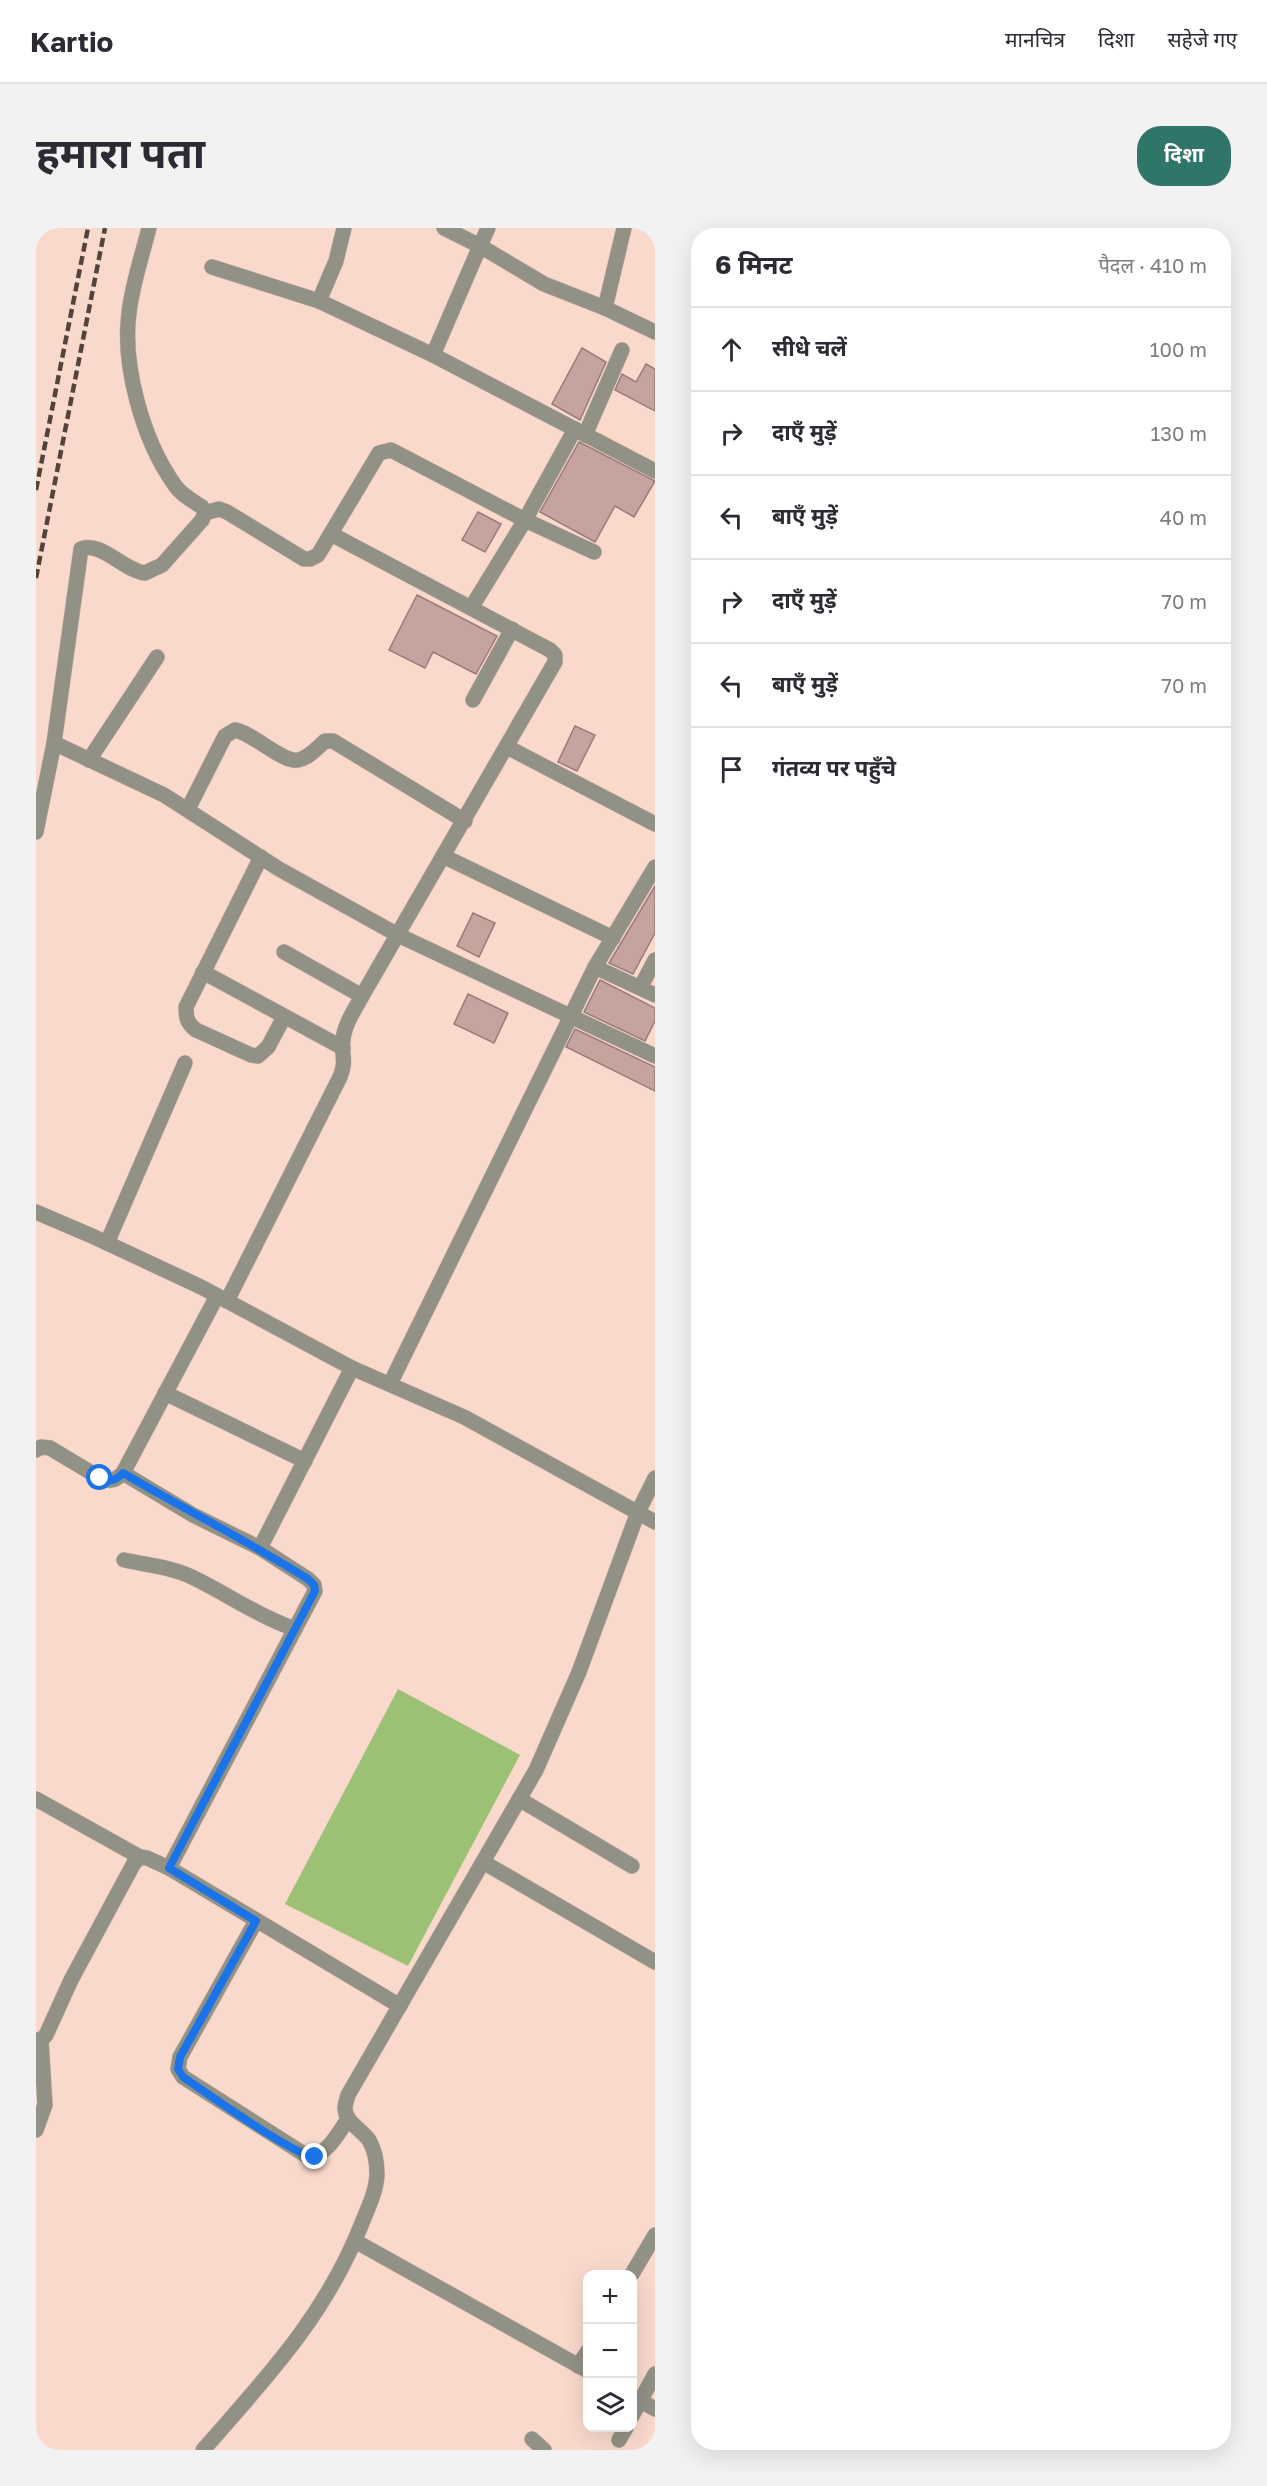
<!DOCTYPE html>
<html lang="hi">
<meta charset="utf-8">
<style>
:root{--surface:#fff;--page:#f2f2f3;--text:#2b2b33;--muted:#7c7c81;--line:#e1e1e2;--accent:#307569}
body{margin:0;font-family:"Golos Text","Noto Sans Devanagari",sans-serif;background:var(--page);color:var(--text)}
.controls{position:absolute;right:18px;bottom:18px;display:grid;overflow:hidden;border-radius:12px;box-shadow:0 6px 24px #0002}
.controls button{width:54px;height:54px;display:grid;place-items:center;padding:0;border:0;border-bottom:2px solid var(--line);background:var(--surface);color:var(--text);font:30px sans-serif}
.stop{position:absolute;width:18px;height:18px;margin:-14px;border:4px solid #1a73e8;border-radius:50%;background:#fff}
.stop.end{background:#1a73e8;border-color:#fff;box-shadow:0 2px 6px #0008}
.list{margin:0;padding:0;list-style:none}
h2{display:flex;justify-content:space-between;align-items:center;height:78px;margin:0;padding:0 24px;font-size:26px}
h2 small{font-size:20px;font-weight:400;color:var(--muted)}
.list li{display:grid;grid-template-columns:39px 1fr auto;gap:18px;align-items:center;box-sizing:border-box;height:84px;padding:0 24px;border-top:2px solid var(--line)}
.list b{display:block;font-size:22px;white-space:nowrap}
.list em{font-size:20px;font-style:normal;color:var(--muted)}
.icon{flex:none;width:33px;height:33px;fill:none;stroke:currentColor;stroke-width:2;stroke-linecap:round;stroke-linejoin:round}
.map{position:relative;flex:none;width:619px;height:2222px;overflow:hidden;border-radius:24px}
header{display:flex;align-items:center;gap:36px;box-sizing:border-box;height:84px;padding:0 30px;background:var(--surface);border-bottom:2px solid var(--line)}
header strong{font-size:28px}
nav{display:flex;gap:33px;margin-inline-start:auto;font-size:21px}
.intro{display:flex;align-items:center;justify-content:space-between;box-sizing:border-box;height:144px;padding:0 36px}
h1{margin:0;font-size:42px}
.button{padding:15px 27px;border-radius:24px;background:var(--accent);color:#fff;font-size:21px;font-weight:700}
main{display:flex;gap:36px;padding:0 36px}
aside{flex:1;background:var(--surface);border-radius:24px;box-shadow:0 6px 24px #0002}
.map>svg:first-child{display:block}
.green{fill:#9cc074}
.building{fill:#c5a39f;stroke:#9b7b78;stroke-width:1.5}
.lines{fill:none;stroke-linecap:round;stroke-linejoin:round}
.minor-casing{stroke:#d3b6ab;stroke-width:16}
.minor{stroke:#929185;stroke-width:15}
.rail{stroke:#53433d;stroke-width:4.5;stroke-dasharray:9 4.5;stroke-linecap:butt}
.route{stroke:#1a73e8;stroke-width:8}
</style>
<header>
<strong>Kartio</strong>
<nav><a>मानचित्र</a><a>दिशा</a><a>सहेजे गए</a></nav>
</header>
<div class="intro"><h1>हमारा पता</h1><a class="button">दिशा</a></div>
<main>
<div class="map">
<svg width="619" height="2222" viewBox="0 0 619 2222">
<rect width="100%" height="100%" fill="#f9d9cc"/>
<!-- green -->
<polygon class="green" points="362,1461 484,1527 372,1738 249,1676"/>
<!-- building -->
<g class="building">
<polygon points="546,120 570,134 544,192 516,176"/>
<polygon points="610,136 619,141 619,183 579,162 586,146 600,154"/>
<polygon points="543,214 619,253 598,289 579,278 559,314 504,284"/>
<polygon points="442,284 465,296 449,324 426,312"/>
<polygon points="381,367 461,408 440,446 397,424 389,440 353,422"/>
<polygon points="539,498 559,507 541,543 522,534"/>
<polygon points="619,658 619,705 597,746 573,735"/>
<polygon points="437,685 459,695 443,729 421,718"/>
<polygon points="564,752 619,780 619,793 609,813 548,784"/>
<polygon points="432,766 472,785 458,815 418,796"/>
<polygon points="539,801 619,839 619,863 530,819"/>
</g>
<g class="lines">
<!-- minor casing -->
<g class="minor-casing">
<g id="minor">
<polyline points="308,0 300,33 283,73 397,127 444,18 508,56 569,80 619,104"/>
<polyline points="408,0 444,18 452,0"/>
<polyline points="176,39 283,73"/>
<polyline points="569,80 588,0"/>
<polyline points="397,127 619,243"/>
<polyline points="549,207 586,122"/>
<polyline points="169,285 183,281 191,284 268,331 274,331 282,327 343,225 355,222 489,292 558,324"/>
<polyline points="435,380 489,292 539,201"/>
<polyline points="437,472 476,401"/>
<polyline points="18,515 128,567 243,641 362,707 619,828"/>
<polyline points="471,519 619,596"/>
<polyline points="53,532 121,429"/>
<path d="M 152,581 L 189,508 L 199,502 C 217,505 247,535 262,532 C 273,530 282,519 289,513 L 297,513 L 429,593"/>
<path d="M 0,604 L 18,515 L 45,321 C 63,312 89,343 109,345 L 126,337 L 166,292 L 169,285 L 166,279 C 157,273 144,266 138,256 C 107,212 86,138 93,85 C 96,57 106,28 113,0"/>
<polyline points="407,628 577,710"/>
<path d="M 225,629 L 150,779 C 150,790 151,795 160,802 L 215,827 L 222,828 L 232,819 L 248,789"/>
<polyline points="248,724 326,768"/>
<polyline points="559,739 619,767"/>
<polyline points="167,744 307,820"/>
<polyline points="604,760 619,732"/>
<polyline points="0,984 56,1008 165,1059 316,1140 428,1189 619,1294"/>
<polyline points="71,1015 149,835"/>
<path d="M 191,1073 L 304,849 C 311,832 305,828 307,812 C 308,797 319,781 326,768 L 519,434 L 519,427 L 514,422 L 295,306"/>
<polyline points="354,1156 559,739 619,639"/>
<polyline points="129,1165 269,1233"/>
<path d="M 0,1222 L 5,1219 L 14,1220 L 64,1250 C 74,1254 79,1253 87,1245 L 181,1068"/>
<polyline points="87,1245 157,1287 224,1320"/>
<path d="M 88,1332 C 111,1337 135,1339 156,1349 C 191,1366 222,1388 259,1401"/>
<polyline points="0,1571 104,1629"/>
<polyline points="483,1571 596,1638"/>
<polyline points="447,1634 619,1734"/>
<polyline points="133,1640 279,1363 278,1357 272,1351 224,1320 316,1140"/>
<path d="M 220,1693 L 144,1829 L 142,1841 L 147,1849 L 271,1928 C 291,1929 302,1905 312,1891"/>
<polyline points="0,1812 5,1812 10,1807 35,1752 98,1635 104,1629 111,1630 133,1640 364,1778"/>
<polyline points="0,1902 9,1877 5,1812"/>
<polyline points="319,2013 552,2143"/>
<polyline points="596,2046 619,2007"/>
<polyline points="542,2138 552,2123"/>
<polyline points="596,2168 619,2181"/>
<polyline points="596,2188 619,2146"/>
<polyline points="496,2211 508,2222"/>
<polyline points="583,2212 590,2200"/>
<path d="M 167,2222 C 231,2149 290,2087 326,1995 C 332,1980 340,1964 341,1947 C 341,1936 339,1922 333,1912 C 326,1902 309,1894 309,1880 C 309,1876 311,1871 312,1867 L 500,1542 L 543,1444 L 602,1284 L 619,1250"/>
</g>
</g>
<!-- minor -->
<use href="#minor" class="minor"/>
<!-- rail -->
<g class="rail">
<polyline points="0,262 52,0"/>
<polyline points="0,350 69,0"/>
</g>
</g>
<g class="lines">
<!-- route -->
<path class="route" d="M 64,1250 C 74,1254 79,1253 87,1245 C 148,1281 212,1313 272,1351 L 278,1357 L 279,1363 L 133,1640 L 220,1693 L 144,1829 L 142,1841 L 147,1849 C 171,1865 257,1927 279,1929"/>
</g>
</svg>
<div class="controls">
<button>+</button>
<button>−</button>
<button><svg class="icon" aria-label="layers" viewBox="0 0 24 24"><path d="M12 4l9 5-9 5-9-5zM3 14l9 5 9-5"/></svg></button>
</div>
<div class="stop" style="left:64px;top:1250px"></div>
<div class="stop end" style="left:279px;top:1929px"></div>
</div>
<aside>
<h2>6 मिनट<small>पैदल · 410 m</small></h2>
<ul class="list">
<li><svg class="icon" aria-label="ahead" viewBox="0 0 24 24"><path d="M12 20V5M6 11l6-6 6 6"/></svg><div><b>सीधे चलें</b></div><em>100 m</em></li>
<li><svg class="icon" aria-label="right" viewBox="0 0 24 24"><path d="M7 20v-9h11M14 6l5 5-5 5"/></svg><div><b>दाएँ मुड़ें</b></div><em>130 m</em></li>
<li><svg class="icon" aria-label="left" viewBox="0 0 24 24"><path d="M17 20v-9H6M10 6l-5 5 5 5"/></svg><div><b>बाएँ मुड़ें</b></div><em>40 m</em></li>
<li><svg class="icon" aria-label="right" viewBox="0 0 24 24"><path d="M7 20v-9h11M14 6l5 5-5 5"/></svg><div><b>दाएँ मुड़ें</b></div><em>70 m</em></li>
<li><svg class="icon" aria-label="left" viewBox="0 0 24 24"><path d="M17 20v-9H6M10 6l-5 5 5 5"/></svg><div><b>बाएँ मुड़ें</b></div><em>70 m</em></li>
<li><svg class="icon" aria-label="arrive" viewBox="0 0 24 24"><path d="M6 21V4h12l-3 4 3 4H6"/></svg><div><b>गंतव्य पर पहुँचे</b></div></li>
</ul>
</aside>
</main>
